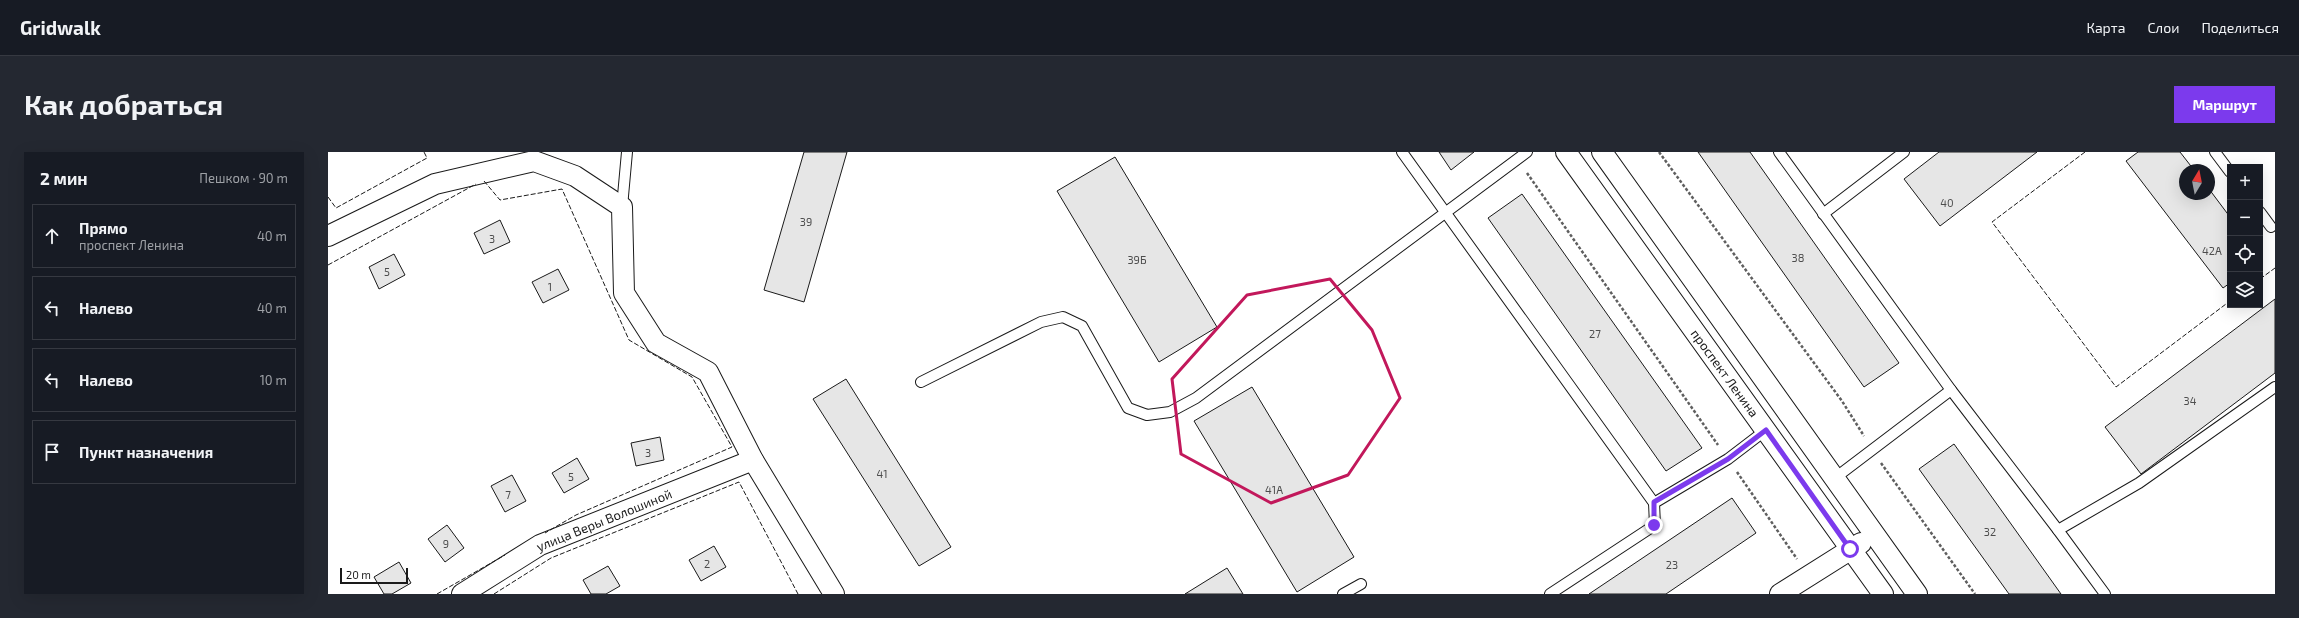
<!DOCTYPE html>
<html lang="ru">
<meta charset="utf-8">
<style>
:root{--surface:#171b24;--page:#242831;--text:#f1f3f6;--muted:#9ea1a6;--line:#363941;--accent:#7c3aed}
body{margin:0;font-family:"Exo 2",sans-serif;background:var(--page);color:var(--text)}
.controls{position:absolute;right:12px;top:12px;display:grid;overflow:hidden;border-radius:0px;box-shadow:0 4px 16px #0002}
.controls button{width:36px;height:36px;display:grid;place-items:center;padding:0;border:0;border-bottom:1px solid var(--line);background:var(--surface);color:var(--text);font:20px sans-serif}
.compass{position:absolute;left:1851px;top:12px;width:36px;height:36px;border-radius:50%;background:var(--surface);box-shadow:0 4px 16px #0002;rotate:10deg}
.scale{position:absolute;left:12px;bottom:10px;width:68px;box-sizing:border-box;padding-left:4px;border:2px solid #1a1a1a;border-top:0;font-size:11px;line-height:14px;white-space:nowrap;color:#1a1a1a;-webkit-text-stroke:3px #fff;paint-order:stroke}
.stop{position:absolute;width:12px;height:12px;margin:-9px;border:3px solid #7c3aed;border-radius:50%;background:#fff}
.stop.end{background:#7c3aed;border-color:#fff;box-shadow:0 1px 4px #0008}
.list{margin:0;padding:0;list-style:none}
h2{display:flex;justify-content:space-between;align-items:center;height:52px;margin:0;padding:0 16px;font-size:17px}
h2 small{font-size:13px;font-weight:400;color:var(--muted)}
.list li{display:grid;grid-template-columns:26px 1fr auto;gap:12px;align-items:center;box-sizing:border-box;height:64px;margin:0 8px 8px;padding:0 8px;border:1px solid var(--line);border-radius:0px}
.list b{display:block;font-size:15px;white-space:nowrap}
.list p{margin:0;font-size:13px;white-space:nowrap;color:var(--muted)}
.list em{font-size:13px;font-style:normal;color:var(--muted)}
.icon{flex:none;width:22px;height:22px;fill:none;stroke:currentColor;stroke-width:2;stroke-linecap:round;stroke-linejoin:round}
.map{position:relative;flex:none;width:1947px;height:442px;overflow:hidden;border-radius:0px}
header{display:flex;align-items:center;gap:24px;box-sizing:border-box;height:56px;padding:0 20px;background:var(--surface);border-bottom:1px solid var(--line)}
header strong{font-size:19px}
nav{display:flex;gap:22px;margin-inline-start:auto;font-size:14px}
.intro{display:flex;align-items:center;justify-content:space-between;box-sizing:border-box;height:96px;padding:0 24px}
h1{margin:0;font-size:28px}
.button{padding:10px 18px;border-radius:0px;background:var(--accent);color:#fff;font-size:14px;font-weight:700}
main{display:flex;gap:24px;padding:0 24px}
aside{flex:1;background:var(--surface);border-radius:0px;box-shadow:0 4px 16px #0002}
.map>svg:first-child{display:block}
.building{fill:#e6e6e6;stroke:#1a1a1a}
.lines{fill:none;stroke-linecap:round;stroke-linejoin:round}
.service-casing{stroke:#1a1a1a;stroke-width:12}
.minor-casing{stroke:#1a1a1a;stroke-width:22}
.path{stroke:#5f5f5f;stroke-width:2.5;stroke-dasharray:3 2;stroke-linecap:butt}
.service{stroke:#fff;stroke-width:10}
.minor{stroke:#fff;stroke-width:20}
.fence{stroke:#1a1a1a;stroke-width:1;stroke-dasharray:5 2;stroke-linecap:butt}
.route{stroke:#7c3aed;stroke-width:5}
.marked{fill:none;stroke:#c2185b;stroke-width:3;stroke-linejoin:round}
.labels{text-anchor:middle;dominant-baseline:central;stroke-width:3;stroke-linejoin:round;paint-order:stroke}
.number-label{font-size:11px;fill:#4d4d4d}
.street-label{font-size:13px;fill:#1a1a1a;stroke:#fff}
</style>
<header>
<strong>Gridwalk</strong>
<nav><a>Карта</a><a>Слои</a><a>Поделиться</a></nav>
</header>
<div class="intro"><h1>Как добраться</h1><a class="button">Маршрут</a></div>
<main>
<aside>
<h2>2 мин<small>Пешком · 90 m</small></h2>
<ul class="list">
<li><svg class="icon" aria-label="ahead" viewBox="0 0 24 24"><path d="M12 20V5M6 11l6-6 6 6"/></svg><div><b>Прямо</b><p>проспект Ленина</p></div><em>40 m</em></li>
<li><svg class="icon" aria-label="left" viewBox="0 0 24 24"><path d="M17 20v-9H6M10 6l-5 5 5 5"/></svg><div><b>Налево</b></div><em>40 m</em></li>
<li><svg class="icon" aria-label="left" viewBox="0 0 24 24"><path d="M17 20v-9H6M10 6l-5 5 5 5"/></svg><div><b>Налево</b></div><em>10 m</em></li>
<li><svg class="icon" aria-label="arrive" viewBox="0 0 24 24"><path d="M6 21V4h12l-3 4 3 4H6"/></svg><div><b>Пункт назначения</b></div></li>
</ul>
</aside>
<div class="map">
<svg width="1947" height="442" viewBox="0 0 1947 442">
<rect width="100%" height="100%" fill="#fff"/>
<!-- building -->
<g class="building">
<polygon points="476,0 519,0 476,150 436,138"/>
<polygon points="1111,0 1146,0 1123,18"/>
<polygon points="1370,0 1422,0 1571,211 1536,235"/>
<polygon points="1611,0 1709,0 1612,74 1576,27"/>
<polygon points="1810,0 1852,0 1866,18 1857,18 1857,42 1881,42 1881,37 1902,65 1902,131 1895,136 1798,9"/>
<polygon points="787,5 889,175 831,210 729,39"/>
<polygon points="1194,42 1374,296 1338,319 1160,66"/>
<polygon points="172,68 182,90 156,102 146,81"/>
<polygon points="66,102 77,123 51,137 41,115"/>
<polygon points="230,117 241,138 215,151 204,130"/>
<polygon points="1947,147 1947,221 1813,322 1777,275"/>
<polygon points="518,227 623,395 591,414 485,247"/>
<polygon points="924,235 1026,405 969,440 866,269"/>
<polygon points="332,285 336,308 308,314 303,291"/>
<polygon points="1626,292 1733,442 1681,442 1591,317"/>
<polygon points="249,306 261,327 236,341 224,321"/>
<polygon points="184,323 198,349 177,360 163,334"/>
<polygon points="1404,346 1428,381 1338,442 1261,442"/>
<polygon points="119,373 136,396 117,410 100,387"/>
<polygon points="386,394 398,415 373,429 361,408"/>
<polygon points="71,410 83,431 64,442 56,442 46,425"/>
<polygon points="280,414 292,434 278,442 263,442 255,428"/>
<polygon points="899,416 915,442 857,442"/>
</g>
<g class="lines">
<!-- service casing -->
<g class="service-casing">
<g id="service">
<polyline points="1074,0 1326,351"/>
<polyline points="1451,0 1623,238"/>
<polyline points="1887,0 1902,20"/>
<polyline points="294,55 299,0"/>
<polyline points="1932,60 1943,75"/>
<polyline points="1495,62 1576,0"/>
<polyline points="593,230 713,170 735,165 754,174 800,256 819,263 842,260 868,246 1199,0"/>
<polyline points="1507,326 1623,238 1730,378 1777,442"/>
<polyline points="1730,378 1811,331 1947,235"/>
<polyline points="1015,442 1033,432"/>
<polyline points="1222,442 1327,373 1326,351 1400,307 1438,278"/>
</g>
</g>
<!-- minor casing -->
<g class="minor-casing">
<g id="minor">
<polyline points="1238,0 1555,442"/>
<polyline points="1274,0 1589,442"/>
<polyline points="0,84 107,32 206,9 247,24 294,55 296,141 328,191 380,220 425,308 506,442"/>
<polyline points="134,442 212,393 425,308"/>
<polyline points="1452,442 1533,391"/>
</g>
</g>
<!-- path -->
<g class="path">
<polyline points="1331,0 1514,249 1536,284"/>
<polyline points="1199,21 1390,293"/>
<polyline points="1553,311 1647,442"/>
<polyline points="1409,320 1469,407"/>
</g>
<!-- service -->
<use href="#service" class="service"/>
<!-- minor -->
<use href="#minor" class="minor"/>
<!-- fence -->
<g class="fence">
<polyline points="1757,0 1664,70 1788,235 1902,149"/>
<polyline points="156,29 172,48 234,37 301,188 364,225 404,295 248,363 217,381"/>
<polyline points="0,45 8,56 99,6 96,0"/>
<polyline points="0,113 148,32"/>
<polyline points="1932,127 1947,116"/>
<polyline points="109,442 177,403"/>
<polyline points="166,442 223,406 411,330 470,442"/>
</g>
</g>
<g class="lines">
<!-- route -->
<polyline class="route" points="1326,373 1326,350 1400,307 1438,278 1522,397"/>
</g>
<!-- marked area -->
<path class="marked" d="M 1002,127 L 1044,178 L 1072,246 L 1020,323 L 943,351 L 853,302 L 844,227 L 919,143 Z"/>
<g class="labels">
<!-- number labels -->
<g class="number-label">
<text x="1619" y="50">40</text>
<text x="478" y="69">39</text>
<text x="164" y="86">3</text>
<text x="1884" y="98">42А</text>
<text x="1470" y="105">38</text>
<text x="809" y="107">39Б</text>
<text x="59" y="119">5</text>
<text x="222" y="134">1</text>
<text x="1267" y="181">27</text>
<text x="1862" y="248">34</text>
<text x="320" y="300">3</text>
<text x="554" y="321">41</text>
<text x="243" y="324">5</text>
<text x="946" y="337">41А</text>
<text x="180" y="342">7</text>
<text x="1662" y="379">32</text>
<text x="118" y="391">9</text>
<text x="379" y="411">2</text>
<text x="1344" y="412">23</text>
</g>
<!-- street labels -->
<g class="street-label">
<text transform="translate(1397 221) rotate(54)">проспект Ленина</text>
<text transform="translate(276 368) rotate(-22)">улица Веры Волошиной</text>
</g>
</g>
</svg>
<div class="controls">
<button>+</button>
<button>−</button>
<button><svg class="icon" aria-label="locate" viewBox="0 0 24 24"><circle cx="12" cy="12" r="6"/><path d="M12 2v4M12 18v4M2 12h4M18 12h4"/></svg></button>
<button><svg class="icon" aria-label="layers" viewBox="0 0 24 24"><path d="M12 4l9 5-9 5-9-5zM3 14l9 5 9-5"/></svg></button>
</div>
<svg class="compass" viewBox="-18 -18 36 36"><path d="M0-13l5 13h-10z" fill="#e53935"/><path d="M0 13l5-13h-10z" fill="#9ea1a6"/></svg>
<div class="scale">20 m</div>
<div class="stop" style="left:1522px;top:397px"></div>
<div class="stop end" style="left:1326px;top:373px"></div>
</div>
</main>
